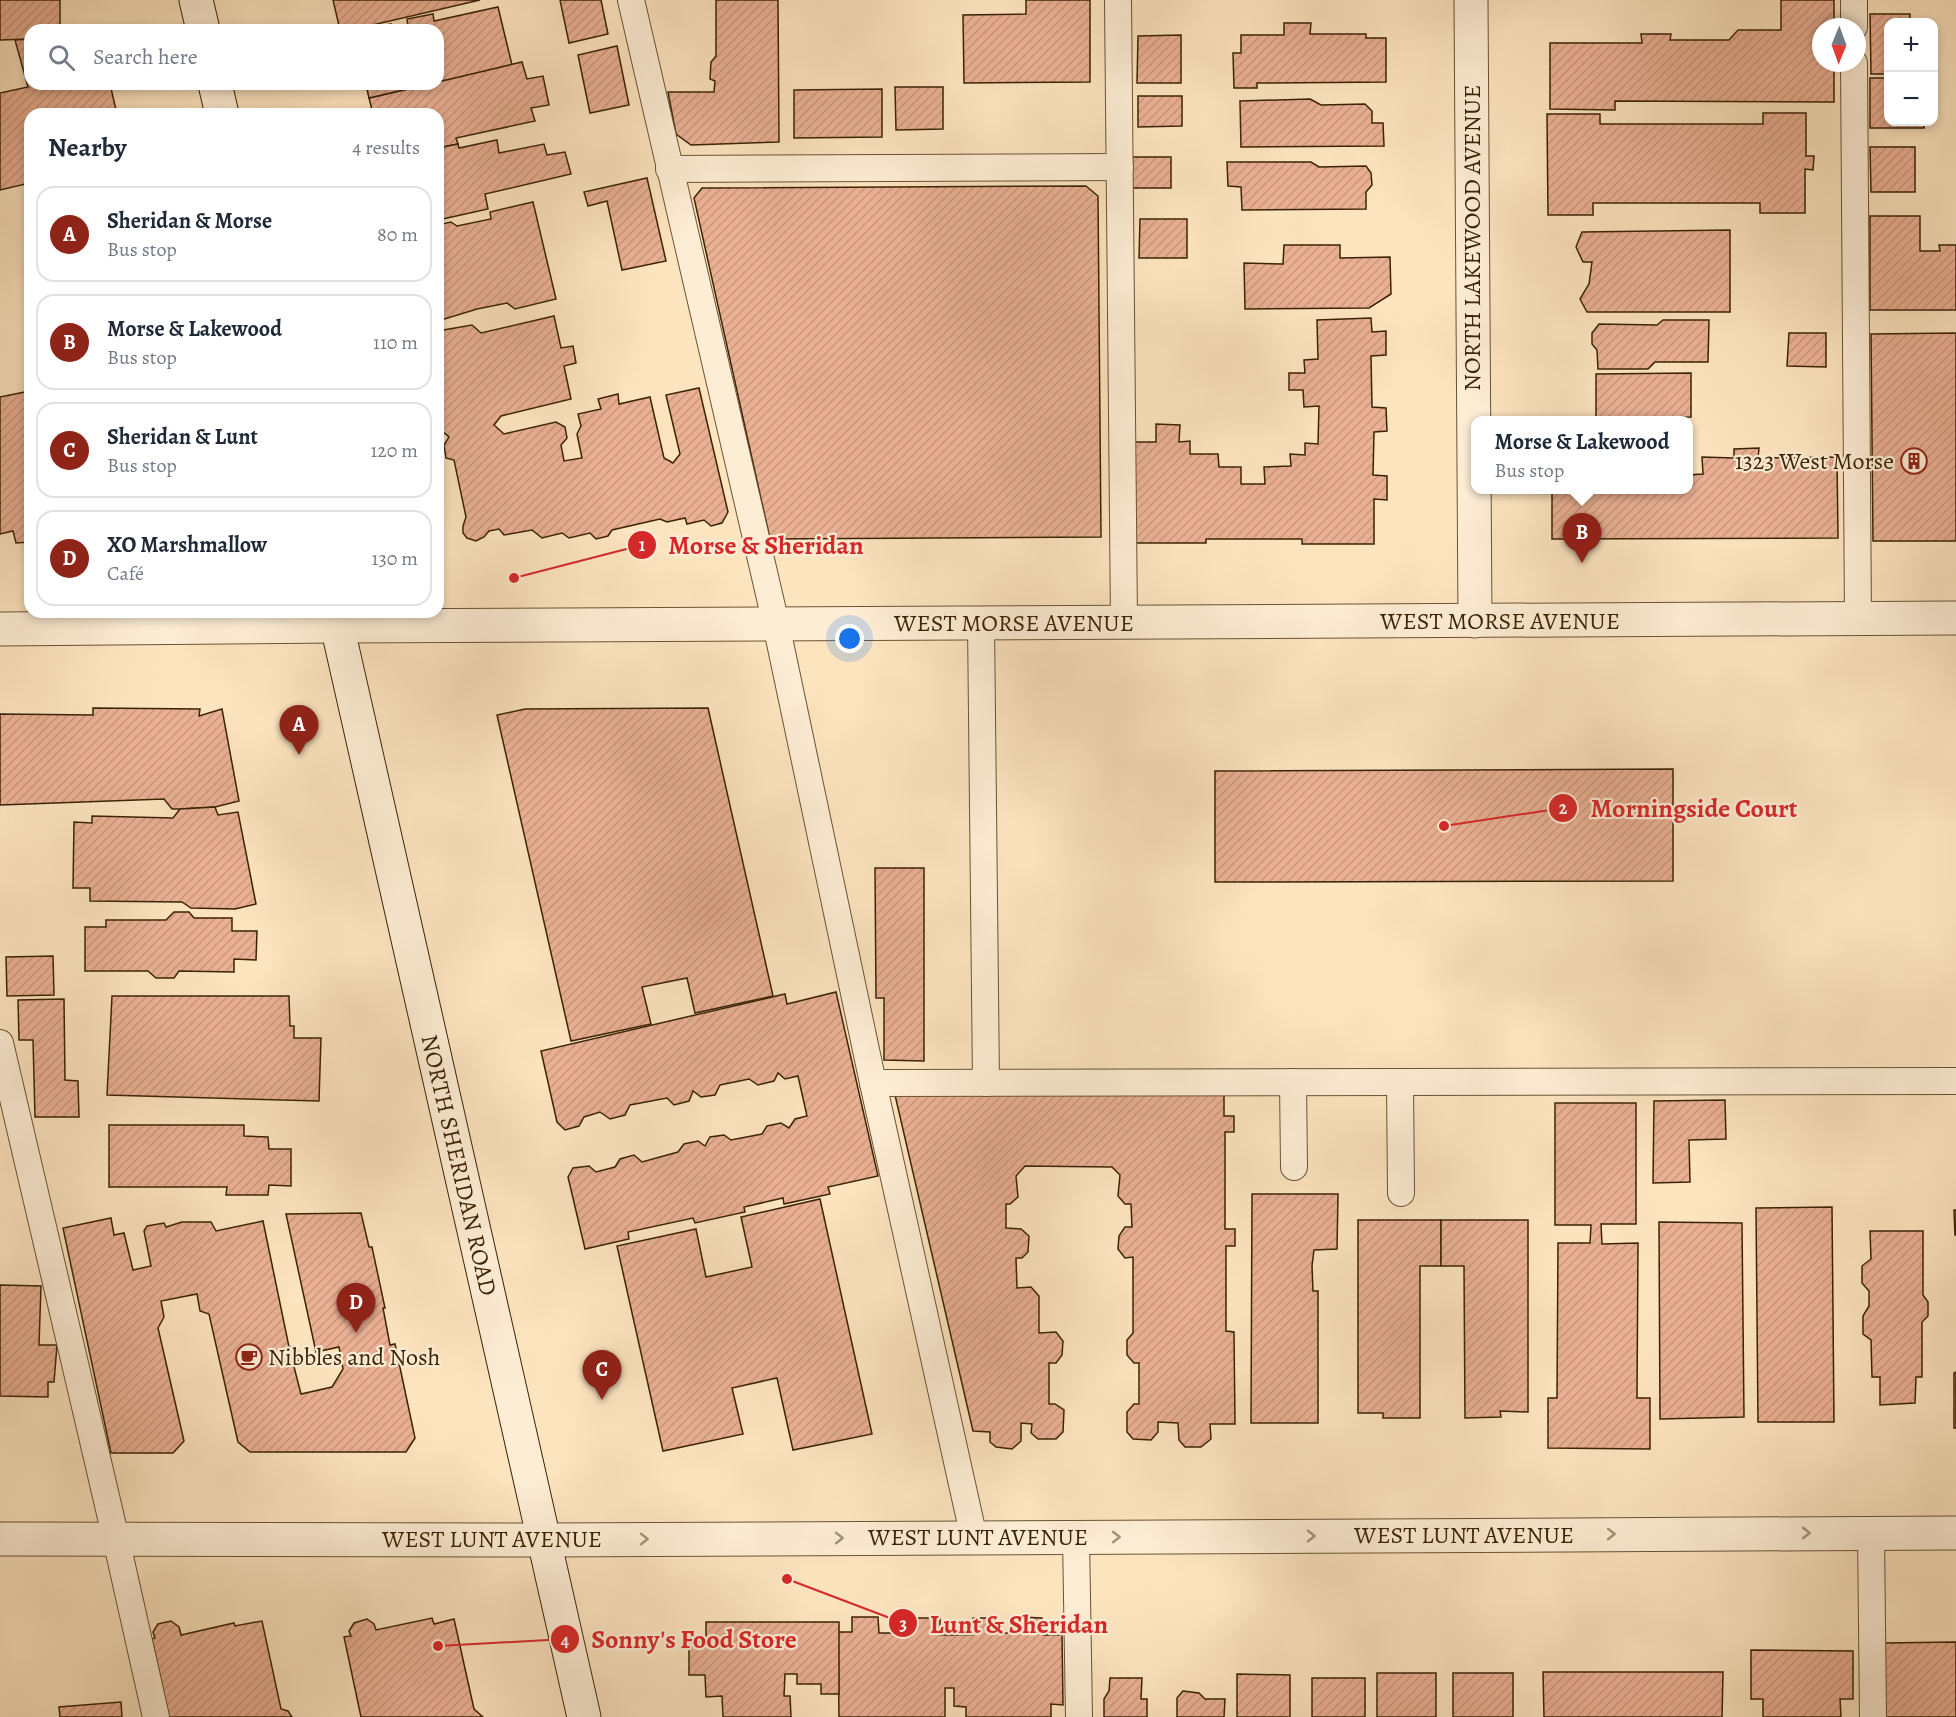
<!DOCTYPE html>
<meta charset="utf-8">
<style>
:root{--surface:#fff;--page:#f6f6f7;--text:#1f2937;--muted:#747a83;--line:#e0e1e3;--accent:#8f2418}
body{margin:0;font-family:Alegreya,serif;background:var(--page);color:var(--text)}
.controls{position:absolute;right:18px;top:18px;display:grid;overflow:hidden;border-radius:12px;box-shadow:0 3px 9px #0003}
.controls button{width:54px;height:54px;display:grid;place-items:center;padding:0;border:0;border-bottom:2px solid var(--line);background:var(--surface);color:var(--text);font:30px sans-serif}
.compass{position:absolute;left:1812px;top:18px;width:54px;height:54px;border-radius:50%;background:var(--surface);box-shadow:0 3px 9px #0003;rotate:181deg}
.you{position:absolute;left:850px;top:639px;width:21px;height:21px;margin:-15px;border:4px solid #fff;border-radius:50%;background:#1a73e8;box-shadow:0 0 0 9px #1a73e833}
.badge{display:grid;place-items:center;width:39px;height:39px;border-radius:50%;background:var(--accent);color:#fff;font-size:20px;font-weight:700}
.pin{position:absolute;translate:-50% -50px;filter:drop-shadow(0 2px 3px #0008)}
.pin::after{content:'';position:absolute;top:32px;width:21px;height:18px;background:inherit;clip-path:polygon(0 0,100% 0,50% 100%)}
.popup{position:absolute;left:1471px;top:416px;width:222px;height:78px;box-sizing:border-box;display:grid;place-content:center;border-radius:12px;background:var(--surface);filter:drop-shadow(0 2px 4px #0005);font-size:20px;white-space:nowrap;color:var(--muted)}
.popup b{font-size:22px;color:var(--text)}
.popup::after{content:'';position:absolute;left:50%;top:100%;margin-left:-12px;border:12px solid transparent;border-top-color:var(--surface)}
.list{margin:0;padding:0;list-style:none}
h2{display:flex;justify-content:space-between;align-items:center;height:78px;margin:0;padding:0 24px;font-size:26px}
h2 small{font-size:20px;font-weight:400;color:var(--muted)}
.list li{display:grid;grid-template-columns:39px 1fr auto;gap:18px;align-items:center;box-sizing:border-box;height:96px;margin:0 12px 12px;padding:0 12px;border:2px solid var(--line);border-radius:18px}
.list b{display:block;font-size:22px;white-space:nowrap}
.list p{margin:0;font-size:20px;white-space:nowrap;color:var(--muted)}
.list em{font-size:20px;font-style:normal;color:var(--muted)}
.icon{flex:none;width:33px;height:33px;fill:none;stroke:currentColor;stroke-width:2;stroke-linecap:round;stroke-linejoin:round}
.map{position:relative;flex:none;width:1956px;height:1717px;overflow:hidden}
.search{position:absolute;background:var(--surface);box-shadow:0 3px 9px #0003;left:24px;top:24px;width:420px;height:66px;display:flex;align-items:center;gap:15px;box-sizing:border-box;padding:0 21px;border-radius:18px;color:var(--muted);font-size:22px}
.panel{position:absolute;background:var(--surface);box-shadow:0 3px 9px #0003;left:24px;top:108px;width:420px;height:510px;border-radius:18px}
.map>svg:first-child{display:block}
.building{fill:url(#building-hatch);stroke:#3b2304;stroke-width:1.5}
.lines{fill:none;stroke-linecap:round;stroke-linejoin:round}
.service-casing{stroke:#6b5333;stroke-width:28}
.minor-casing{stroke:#6b5333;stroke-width:35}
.tertiary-casing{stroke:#6b5333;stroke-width:35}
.secondary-casing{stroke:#3b2304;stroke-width:35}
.service{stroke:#fdedd5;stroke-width:26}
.minor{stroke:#fdedd5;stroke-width:33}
.tertiary{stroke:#fdedd5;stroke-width:33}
.secondary{stroke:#fdedd5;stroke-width:33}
.oneway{stroke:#a69277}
.labels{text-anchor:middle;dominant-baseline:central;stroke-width:4.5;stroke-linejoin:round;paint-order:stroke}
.street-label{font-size:24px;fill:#3b2304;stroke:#fdedd5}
.poi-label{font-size:24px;fill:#3b2304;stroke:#fdedd5;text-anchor:end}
.leader{fill:none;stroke:#d62828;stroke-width:2}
.callout-dot{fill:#d62828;stroke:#fdedd5;stroke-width:2}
.mark-label{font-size:18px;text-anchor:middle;font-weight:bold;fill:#fff}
.callout-label{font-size:26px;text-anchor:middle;font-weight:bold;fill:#d62828;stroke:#fdedd5;stroke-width:4.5;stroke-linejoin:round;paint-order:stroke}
</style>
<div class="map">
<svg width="1956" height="1717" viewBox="0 0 1956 1717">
<defs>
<pattern id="building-hatch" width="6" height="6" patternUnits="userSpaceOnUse" patternTransform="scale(1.5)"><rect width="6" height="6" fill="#eab094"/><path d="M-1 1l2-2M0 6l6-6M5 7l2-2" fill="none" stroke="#ca977e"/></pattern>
</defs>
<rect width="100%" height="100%" fill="#fce4bf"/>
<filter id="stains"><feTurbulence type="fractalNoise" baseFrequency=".00333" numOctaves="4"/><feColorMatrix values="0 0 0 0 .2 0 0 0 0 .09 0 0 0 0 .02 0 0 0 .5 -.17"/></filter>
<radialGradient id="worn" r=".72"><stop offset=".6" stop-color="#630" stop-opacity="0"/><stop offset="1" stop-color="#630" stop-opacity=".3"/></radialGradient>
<!-- building -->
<g class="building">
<polygon points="0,0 60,0 60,30 30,30 30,39 0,40"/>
<polygon points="333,0 480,0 351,30 340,30"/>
<polygon points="560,0 601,0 608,34 569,43"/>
<polygon points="716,0 778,0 779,142 691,145 676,134 668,92 714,92 715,81 710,79 711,62 716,56"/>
<polygon points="1026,0 1090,0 1090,82 964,83 963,15 1026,14"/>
<polygon points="1781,0 1834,0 1834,27 1821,27 1821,63 1834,63 1834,102 1615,101 1615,110 1550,109 1550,43 1642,43 1641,34 1671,34 1670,40 1729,40 1738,30 1781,30"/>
<polygon points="498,7 512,65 438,82 438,30 394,30 408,27 407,19 433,14 434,21"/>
<polygon points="1870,14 1910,14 1910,22 1888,22 1888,74 1871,74"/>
<polygon points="1284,23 1311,23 1310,34 1366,34 1366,38 1386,38 1386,82 1257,83 1257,88 1234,88 1233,53 1241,53 1241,35 1284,35"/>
<polygon points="391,24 392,30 366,30"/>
<polygon points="1181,35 1181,83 1137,83 1138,36"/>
<polygon points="30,39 30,84 110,84 117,114 30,114 30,183 0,190 0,93 28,87 15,40"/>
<polygon points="617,46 629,105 590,113 578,55"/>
<polygon points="522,62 527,79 543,76 549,105 531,108 535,121 456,138 458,144 438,148 438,114 373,114 369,98 429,84 438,84 438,82"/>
<polygon points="1870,78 1888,78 1888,122 1924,122 1924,128 1870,128"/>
<polygon points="348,84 429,84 369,98 366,85 349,89"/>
<polygon points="895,87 943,87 943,129 896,130"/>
<polygon points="882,89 882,137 794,138 794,90"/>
<polygon points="1138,96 1182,96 1182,126 1138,127"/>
<polygon points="1310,99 1321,105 1365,104 1372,111 1372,123 1383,123 1384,146 1241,147 1240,101"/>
<polygon points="1763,113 1806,113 1806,156 1814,156 1813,170 1805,169 1805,213 1760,213 1760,203 1593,203 1593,215 1548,215 1547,114 1600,114 1600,124 1763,124"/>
<polygon points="497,140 499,153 544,144 547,155 565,152 571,174 485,194 488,209 438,220 438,148 458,144 459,148"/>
<polygon points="1870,147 1915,147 1915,192 1871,192"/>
<polygon points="1129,157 1171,157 1171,188 1130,188"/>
<polygon points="1227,162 1311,162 1319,167 1366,166 1371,173 1372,185 1366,192 1366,209 1242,210 1241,187 1228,186"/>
<polygon points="647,178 666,261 622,270 607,201 588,206 584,192"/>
<polygon points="1086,186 1098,196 1101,537 770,539 694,198 702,188"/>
<polygon points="533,202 556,299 515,309 507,303 477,309 438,321 438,225 451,222 457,226 491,219 490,212"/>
<polygon points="1870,216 1920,216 1920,251 1940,251 1939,245 1956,245 1956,310 1870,310"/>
<polygon points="1140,219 1187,219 1187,258 1139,258"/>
<polygon points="1730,230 1730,312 1587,312 1580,299 1589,284 1592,262 1583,262 1576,247 1582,232"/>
<polygon points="1284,245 1340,245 1340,258 1390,257 1391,294 1369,308 1245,309 1244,263 1283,264"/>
<polygon points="554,316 561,348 573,346 576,363 564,366 571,399 501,416 494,425 504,434 556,422 565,427 567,438 561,445 564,461 582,458 577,434 581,426 578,414 601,409 598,399 618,394 619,404 650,397 664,458 673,463 680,454 666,395 699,388 728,512 722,523 711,526 704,520 687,524 685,518 667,522 660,519 612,530 608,536 596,539 590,533 569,538 562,533 542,538 532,530 504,535 499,529 489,531 484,537 476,541 467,538 463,533 463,526 466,517 454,460 446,458 444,445 449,437 442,431 438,420 443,411 438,391 438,331 472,325 481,333"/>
<polygon points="1371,318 1372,332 1386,331 1386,355 1371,356 1372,407 1386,408 1387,431 1374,432 1373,475 1387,476 1387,500 1374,499 1374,544 1302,544 1302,539 1206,539 1206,543 1135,543 1135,442 1156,442 1156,424 1180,425 1179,442 1190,441 1190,454 1218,454 1219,467 1241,467 1241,484 1265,484 1264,467 1291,466 1290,454 1305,455 1305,443 1318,444 1319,406 1304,407 1303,390 1289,390 1289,373 1305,373 1304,360 1318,359 1317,320"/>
<polygon points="1663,320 1709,320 1708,362 1655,362 1648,369 1598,369 1597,350 1592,344 1592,333 1599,324 1657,325"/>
<polygon points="1789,333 1826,333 1826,367 1787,366"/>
<polygon points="1956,333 1956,541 1873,541 1871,334"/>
<polygon points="1691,373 1691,417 1596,418 1596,374"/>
<polygon points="30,391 30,542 16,543 13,531 0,534 0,397"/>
<polygon points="1759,448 1758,458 1837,457 1838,538 1552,539 1552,490 1688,490 1688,475 1703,474 1702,457 1734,458 1734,449"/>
<polygon points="93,708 200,709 199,716 222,709 239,801 215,807 180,809 172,809 164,799 0,805 0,714 93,715"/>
<polygon points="708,708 773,996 695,1013 687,978 642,987 651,1024 571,1041 497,715 525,709"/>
<polygon points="1673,769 1673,881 1215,882 1215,771"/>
<polygon points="215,807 218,815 238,812 256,904 235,909 191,908 182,902 90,901 90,888 73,888 74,822 92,823 92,816 173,818 180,809"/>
<polygon points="875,868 924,868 924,1061 884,1060 884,998 876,998"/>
<polygon points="174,912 189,912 194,918 232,918 232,931 257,931 256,960 234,959 234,972 179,971 174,978 156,978 148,971 85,971 85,927 106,927 106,920 166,920"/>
<polygon points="53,956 54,995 7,996 6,957"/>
<polygon points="836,992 878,1176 828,1187 830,1194 784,1204 783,1198 744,1207 745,1212 695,1223 693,1218 628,1232 629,1239 585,1249 568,1177 573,1168 589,1166 596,1172 615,1167 620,1159 634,1155 642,1162 678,1152 684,1144 698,1141 705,1146 710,1137 724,1135 731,1140 762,1134 767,1126 781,1123 789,1128 795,1119 807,1116 798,1076 785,1079 778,1073 774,1081 758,1085 749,1079 720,1085 715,1095 701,1097 693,1091 689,1101 674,1105 667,1098 630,1105 625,1115 610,1119 600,1112 584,1117 579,1126 565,1130 557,1122 541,1051 785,994 787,1004"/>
<polygon points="112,996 289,996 290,1026 294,1026 294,1038 321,1038 319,1101 107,1095"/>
<polygon points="64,999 65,1080 78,1081 79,1117 35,1117 33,1040 19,1040 18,1000"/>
<polygon points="1224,1093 1224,1116 1234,1116 1234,1132 1225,1132 1225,1229 1235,1229 1235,1246 1226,1246 1226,1331 1234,1332 1235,1424 1210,1424 1211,1439 1201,1447 1185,1447 1179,1440 1178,1423 1158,1422 1158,1432 1151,1440 1133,1439 1127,1432 1127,1412 1134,1404 1139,1404 1139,1363 1134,1363 1127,1355 1127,1340 1133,1333 1133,1257 1125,1258 1118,1249 1119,1236 1125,1227 1132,1227 1131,1204 1125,1204 1118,1196 1120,1175 1112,1167 1025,1166 1016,1176 1018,1197 1010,1204 1006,1204 1006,1228 1021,1229 1029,1236 1028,1252 1022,1258 1016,1258 1017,1288 1031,1287 1039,1296 1039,1333 1056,1332 1063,1341 1062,1355 1056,1363 1049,1363 1049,1404 1055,1404 1064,1410 1063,1432 1056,1439 1038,1439 1031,1433 1032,1424 1021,1423 1021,1441 1012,1449 996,1447 990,1442 990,1432 973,1431 895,1095"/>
<polygon points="1725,1100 1726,1139 1689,1140 1690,1182 1653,1183 1654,1101"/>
<polygon points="1555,1103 1636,1103 1636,1224 1601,1224 1602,1244 1638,1243 1637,1398 1650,1398 1650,1449 1548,1448 1548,1398 1557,1398 1558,1243 1590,1243 1591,1225 1555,1225"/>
<polygon points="109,1125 244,1125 244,1136 268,1137 269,1149 291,1149 291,1186 269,1185 268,1195 226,1195 227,1187 109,1187"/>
<polygon points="1252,1194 1338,1194 1337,1249 1314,1250 1312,1266 1313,1291 1318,1291 1318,1423 1251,1423"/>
<polygon points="820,1199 872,1434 793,1450 777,1378 732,1388 743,1434 663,1451 617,1246 696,1229 706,1277 752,1267 741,1217"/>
<polygon points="1832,1207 1834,1422 1758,1422 1756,1208"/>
<polygon points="1954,1210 1956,1210 1956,1235 1955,1235"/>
<polygon points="361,1213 369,1247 372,1247 385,1308 383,1308 390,1345 395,1344 415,1438 406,1452 250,1452 238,1442 209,1314 200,1311 197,1294 161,1301 164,1317 158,1328 184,1441 173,1453 111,1453 63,1228 111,1218 114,1235 124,1233 133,1270 151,1266 144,1231 147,1226 164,1223 166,1227 182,1222 211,1222 216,1231 263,1221 289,1347 296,1346 300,1360 293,1363 301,1394 332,1387 343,1369 339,1347 316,1352 286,1214"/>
<polygon points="1358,1220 1441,1220 1441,1266 1420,1266 1420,1418 1383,1418 1383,1413 1358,1413"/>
<polygon points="1441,1220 1528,1220 1528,1412 1500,1411 1501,1417 1465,1418 1464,1266 1441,1266"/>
<polygon points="1659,1222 1742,1223 1744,1417 1660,1419"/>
<polygon points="1870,1231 1923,1231 1923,1295 1928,1302 1928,1316 1922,1322 1922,1377 1916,1377 1915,1403 1880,1405 1880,1377 1872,1377 1871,1340 1863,1334 1863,1316 1869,1306 1869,1291 1862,1283 1862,1266 1871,1259"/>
<polygon points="0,1285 41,1286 39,1345 57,1345 54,1382 48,1382 48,1397 0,1396"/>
<polygon points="1956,1372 1956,1428 1954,1428 1954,1373"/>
<polygon points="852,1617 878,1617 879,1633 914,1633 914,1618 940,1618 940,1635 972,1635 973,1618 996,1618 995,1633 1021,1633 1020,1617 1042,1618 1043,1635 1062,1635 1063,1705 1051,1704 1051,1717 966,1717 966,1707 954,1706 954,1688 945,1688 945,1717 839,1717 838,1632 852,1632"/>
<polygon points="432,1618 434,1624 454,1619 474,1709 483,1717 361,1717 344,1637 351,1636 349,1631 354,1623 367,1619 374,1624 376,1630"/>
<polygon points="171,1621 179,1627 181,1635 234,1623 235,1626 262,1621 281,1709 288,1711 292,1717 169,1717 152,1639 155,1638 153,1632 158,1624"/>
<polygon points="706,1622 839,1622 839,1694 821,1694 821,1684 797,1684 797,1674 785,1674 784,1696 790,1696 791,1717 723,1717 722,1696 706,1697 705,1675 689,1675 689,1642 706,1642"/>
<polygon points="1956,1642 1956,1717 1885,1717 1885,1643"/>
<polygon points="1751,1650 1853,1651 1853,1699 1840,1699 1841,1717 1763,1717 1763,1699 1751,1699"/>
<polygon points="1543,1672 1723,1672 1722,1717 1544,1717"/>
<rect x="1377" y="1673" width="59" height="44"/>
<rect x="1453" y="1673" width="60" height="44"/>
<polygon points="1237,1674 1290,1675 1290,1717 1237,1717"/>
<polygon points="1110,1678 1142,1678 1141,1699 1147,1699 1147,1717 1104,1717 1104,1699 1109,1691"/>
<rect x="1312" y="1678" width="53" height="39"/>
<polygon points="1183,1691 1199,1693 1205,1699 1225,1699 1224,1717 1177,1717 1177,1698"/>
<polygon points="121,1702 122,1717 60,1717 59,1707"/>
</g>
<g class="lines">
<!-- service casing -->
<g class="service-casing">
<g id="service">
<polyline points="631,0 776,624 873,1083 974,1538"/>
<polyline points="1118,0 1124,622"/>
<polyline points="1854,0 1854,27"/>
<polyline points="1854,63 1858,619"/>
<polyline points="669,169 1120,167"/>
<polyline points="981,623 986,1083"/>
<polyline points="0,1043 116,1539 156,1717"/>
<polyline points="1293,1082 1294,1167"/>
<polyline points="1400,1082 1401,1193"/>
<polyline points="873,1083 1956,1081"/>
<polyline points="1871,1533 1873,1717"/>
<polyline points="1076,1537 1079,1717"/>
</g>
</g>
<!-- minor casing -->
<g class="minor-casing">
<g id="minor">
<polyline points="1471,0 1475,621"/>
<polyline points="0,629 337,626"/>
<polyline points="0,1539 544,1540 1956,1533"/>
</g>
</g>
<!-- tertiary casing -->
<g class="tertiary-casing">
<polyline id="tertiary" points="337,626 1956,618"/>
</g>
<!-- secondary casing -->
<g class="secondary-casing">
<g id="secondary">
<polyline points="196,0 203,30"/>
<polyline points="215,84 222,114"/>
<polyline points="334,612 584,1717"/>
</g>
</g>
<!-- service -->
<use href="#service" class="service"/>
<!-- minor -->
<use href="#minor" class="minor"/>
<!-- tertiary -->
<use href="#tertiary" class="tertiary"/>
<!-- secondary -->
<use href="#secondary" class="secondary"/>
</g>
<!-- one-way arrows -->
<defs><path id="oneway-chevron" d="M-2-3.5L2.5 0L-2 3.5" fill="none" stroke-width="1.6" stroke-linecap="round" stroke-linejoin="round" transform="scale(1.5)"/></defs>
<g class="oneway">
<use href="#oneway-chevron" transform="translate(1806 1533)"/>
<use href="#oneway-chevron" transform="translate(1611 1534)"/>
<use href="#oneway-chevron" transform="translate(1311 1536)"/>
<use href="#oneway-chevron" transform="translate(1116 1537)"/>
<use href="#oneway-chevron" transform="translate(839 1538)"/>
<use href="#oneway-chevron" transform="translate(644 1539)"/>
</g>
<!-- icons -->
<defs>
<g id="building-ring" transform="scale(1.35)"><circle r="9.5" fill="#fdedd5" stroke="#8f2418" stroke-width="1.5"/><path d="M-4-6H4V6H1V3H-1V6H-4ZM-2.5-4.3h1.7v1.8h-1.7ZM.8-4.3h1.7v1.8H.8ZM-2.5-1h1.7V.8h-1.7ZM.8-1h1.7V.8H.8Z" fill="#8f2418"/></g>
<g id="cafe-ring" transform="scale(1.35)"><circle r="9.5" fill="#fdedd5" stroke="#8f2418" stroke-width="1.5"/><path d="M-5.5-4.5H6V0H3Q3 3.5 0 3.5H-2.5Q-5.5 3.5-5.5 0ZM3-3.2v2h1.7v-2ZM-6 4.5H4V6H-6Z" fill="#8f2418"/></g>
</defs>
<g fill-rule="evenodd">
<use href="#building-ring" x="1914" y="461"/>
<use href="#cafe-ring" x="249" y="1357"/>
</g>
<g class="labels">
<!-- street labels -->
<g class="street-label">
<text transform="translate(1472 238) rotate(-90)">NORTH LAKEWOOD AVENUE</text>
<text x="1500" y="621">WEST MORSE AVENUE</text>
<text x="1014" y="623">WEST MORSE AVENUE</text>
<text transform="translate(459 1165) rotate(77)">NORTH SHERIDAN ROAD</text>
<text x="1464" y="1535">WEST LUNT AVENUE</text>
<text x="978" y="1537">WEST LUNT AVENUE</text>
<text x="492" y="1539">WEST LUNT AVENUE</text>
</g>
<!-- poi labels -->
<g class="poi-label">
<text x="1894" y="461">1323 West Morse</text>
<text x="268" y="1357" text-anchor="start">Nibbles and Nosh</text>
</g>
</g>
<!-- callouts -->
<path class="leader" d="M514 578L642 545M1444 826L1563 808M787 1579L903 1623M438 1646L565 1639"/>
<g class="callout-dot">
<circle cx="514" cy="578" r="6"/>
<circle cx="1444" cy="826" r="6"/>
<circle cx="787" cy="1579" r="6"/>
<circle cx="438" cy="1646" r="6"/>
<circle cx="642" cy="545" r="15"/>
<circle cx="1563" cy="808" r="15"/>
<circle cx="903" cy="1623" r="15"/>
<circle cx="565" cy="1639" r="15"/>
</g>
<g class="mark-label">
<text x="642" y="551">1</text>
<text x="1563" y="814">2</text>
<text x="903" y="1630">3</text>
<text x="565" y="1646">4</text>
</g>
<g class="callout-label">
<text x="766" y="554">Morse &amp; Sheridan</text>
<text x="1694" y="817">Morningside Court</text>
<text x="1019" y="1633">Lunt &amp; Sheridan</text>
<text x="694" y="1648">Sonny's Food Store</text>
</g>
<rect width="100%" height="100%" filter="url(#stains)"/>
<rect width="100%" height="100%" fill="url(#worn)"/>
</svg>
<div class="controls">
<button>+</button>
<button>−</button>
</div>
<svg class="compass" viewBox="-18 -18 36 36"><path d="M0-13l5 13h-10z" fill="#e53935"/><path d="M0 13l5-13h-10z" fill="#747a83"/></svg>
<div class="you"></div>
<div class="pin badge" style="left:299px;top:755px">A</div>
<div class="pin badge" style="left:1582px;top:563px">B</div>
<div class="popup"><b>Morse &amp; Lakewood</b>Bus stop</div>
<div class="pin badge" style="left:602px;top:1400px">C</div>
<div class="pin badge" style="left:356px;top:1333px">D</div>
<div class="search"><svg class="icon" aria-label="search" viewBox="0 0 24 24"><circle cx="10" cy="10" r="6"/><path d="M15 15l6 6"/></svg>Search here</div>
<section class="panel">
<h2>Nearby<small>4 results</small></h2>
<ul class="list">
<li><span class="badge">A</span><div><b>Sheridan &amp; Morse</b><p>Bus stop</p></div><em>80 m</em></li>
<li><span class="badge">B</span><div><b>Morse &amp; Lakewood</b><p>Bus stop</p></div><em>110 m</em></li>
<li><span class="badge">C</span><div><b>Sheridan &amp; Lunt</b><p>Bus stop</p></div><em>120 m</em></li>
<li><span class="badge">D</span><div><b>XO Marshmallow</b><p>Café</p></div><em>130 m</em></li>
</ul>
</section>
</div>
